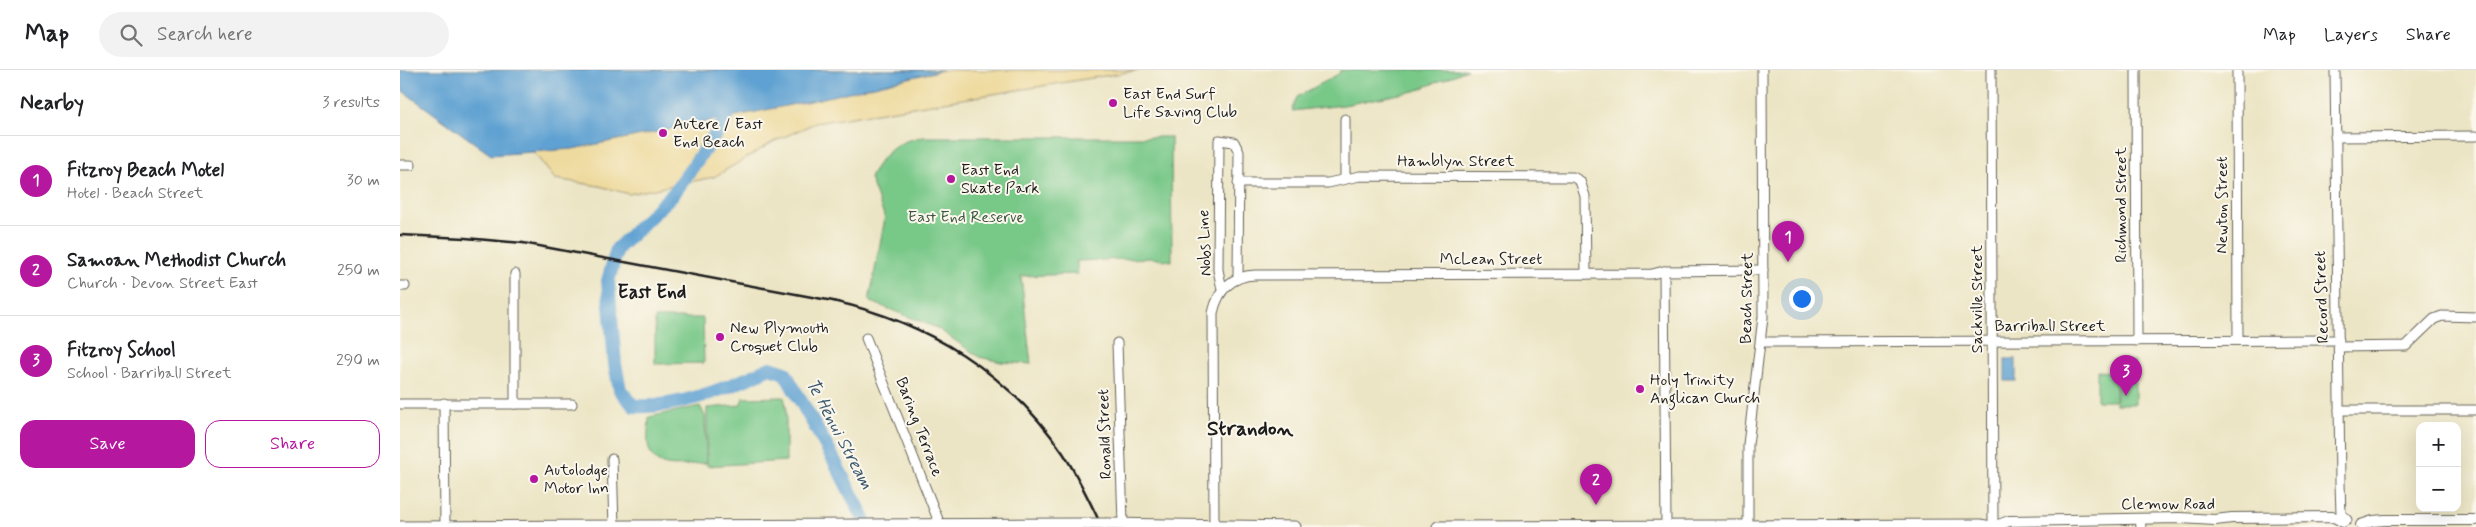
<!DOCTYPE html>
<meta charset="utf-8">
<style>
:root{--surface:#fff;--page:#f2f2f2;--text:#202124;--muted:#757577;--line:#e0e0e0;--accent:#b5179e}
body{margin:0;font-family:Mynerve,sans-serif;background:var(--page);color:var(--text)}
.controls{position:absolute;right:15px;bottom:15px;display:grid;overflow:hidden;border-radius:10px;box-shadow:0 5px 20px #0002}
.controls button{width:45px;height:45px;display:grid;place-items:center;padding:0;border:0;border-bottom:1px solid var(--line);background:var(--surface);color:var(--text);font:25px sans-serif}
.you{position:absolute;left:1401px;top:228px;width:18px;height:18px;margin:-12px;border:4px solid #fff;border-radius:50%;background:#1a73e8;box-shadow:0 0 0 8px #1a73e833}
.badge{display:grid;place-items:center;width:32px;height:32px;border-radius:50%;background:var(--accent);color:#fff;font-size:16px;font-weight:700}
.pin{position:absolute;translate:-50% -41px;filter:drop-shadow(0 1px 2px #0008)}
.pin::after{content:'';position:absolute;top:26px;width:18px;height:15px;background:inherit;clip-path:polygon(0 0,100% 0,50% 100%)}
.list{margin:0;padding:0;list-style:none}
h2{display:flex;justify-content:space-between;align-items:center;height:65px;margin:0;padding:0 20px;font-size:21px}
h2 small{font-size:16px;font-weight:400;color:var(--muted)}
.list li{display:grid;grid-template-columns:32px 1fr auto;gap:15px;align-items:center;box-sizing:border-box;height:90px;padding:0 20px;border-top:1px solid var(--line)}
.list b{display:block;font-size:19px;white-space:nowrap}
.list p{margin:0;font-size:16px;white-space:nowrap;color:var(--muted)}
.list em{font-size:16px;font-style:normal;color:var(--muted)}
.actions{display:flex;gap:10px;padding:15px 20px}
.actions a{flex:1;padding:11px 0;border:1px solid var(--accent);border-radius:15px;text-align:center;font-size:18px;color:var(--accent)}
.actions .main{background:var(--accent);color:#fff}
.icon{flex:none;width:28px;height:28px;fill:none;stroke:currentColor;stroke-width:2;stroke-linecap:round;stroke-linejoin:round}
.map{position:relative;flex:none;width:2076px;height:457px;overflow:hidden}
header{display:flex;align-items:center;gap:30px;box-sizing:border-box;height:70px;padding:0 25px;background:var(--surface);border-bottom:1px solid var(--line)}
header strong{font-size:24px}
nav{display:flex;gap:28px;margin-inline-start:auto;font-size:18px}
.search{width:350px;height:45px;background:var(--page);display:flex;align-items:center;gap:12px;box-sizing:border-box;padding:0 18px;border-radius:28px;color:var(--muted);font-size:19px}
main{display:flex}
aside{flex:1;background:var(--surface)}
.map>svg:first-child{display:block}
.green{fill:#78c888;stroke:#4a7252}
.sand{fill:#eeda9e;stroke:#857b5d}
.water{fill:#5ea1d2;stroke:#3d5e77}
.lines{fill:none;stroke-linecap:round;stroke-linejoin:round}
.river{stroke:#5ea1d2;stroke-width:14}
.minor-casing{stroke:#656257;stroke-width:11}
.tertiary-casing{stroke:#656257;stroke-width:12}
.secondary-casing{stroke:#656257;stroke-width:13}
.minor{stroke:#fff;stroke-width:9}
.tertiary{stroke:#fff;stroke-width:10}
.secondary{stroke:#fff;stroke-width:11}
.rail{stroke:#1c1c1c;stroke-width:2.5}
.secondary-bridge-casing{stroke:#656257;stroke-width:13;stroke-linecap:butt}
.secondary-bridge{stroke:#fff;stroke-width:11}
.poi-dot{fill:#b5179e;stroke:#fbf7ec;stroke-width:2}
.labels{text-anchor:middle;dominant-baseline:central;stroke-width:4;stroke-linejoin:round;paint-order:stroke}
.poi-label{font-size:16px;fill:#1c1c1c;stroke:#fbf7ec;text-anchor:start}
.street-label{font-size:16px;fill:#1c1c1c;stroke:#fbf7ec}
.park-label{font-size:16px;fill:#3c5842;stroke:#fbf7ec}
.water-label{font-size:18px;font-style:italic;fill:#3a586e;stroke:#fbf7ec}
.quarter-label{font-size:19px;font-weight:bold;fill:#1c1c1c;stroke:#fbf7ec}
.district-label{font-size:21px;font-weight:bold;fill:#1c1c1c;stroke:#fbf7ec}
</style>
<header>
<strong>Map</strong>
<div class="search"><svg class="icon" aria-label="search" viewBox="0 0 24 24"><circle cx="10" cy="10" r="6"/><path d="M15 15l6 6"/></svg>Search here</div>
<nav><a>Map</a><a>Layers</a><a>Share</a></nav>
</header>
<main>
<aside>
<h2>Nearby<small>3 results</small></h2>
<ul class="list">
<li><span class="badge">1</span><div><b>Fitzroy Beach Motel</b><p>Hotel · Beach Street</p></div><em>30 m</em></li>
<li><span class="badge">2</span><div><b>Samoan Methodist Church</b><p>Church · Devon Street East</p></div><em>250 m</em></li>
<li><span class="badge">3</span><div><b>Fitzroy School</b><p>School · Barriball Street</p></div><em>290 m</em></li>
</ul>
<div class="actions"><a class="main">Save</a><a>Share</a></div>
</aside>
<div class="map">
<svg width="2076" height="457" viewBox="0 0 2076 457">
<rect width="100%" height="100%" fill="#fbf7ec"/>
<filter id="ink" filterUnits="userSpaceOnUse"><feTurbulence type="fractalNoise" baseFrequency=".02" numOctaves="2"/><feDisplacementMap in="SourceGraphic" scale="10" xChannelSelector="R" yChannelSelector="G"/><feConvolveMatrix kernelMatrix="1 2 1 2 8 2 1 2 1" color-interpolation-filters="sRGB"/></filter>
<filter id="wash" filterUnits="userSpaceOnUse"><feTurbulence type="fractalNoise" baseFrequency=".0096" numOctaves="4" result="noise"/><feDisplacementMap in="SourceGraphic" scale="20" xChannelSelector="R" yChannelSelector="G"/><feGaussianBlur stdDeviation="1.12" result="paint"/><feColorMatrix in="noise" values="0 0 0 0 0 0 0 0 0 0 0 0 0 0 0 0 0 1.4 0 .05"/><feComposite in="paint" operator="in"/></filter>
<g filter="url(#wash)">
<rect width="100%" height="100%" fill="#ece5c5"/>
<!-- green -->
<g class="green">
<polygon points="940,0 1067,0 1015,21 944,35 892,41 897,27 940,3"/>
<path d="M 524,67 L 771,67 L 772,191 L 751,188 L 677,191 L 677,204 L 621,206 L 631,294 L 601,292 L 579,287 L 537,258 L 469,231 L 485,148 L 470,108 C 481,85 498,69 524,67 Z"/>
<polygon points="255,248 303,248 304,293 255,294"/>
<rect x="1716" y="291" width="19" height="43"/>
<polygon points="1697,301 1714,302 1715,331 1697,331"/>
<polygon points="384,327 386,336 386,391 307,396 307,338 340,335 343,328"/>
<path d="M 300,336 L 305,346 L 306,393 C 287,394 256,404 249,379 C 246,370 249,356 249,347 Z"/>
</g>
<!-- sand -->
<polygon class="sand" points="174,0 741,0 415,53 373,72 314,107 229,124 199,116 155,109 130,78"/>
<!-- water -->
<g class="water">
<polygon points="0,0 543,0 415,30 173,79 91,85 0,19"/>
<rect x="1605" y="289" width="11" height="22"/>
</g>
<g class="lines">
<!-- river -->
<path class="river" d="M 327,48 L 274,123 L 217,179 L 208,211 L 215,294 L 220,320 L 234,336 C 278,339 331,317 370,298 L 385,303 L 434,390 L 463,447 L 465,457"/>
</g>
</g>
<g filter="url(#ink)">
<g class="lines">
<!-- minor casing -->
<g class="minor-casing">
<g id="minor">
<polyline points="1591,0 1593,457"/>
<polyline points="1736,0 1737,271"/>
<polyline points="1837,0 1838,270"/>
<polyline points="1935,0 1940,413 1941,444 1947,450"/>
<polyline points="945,49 945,108"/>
<polyline points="1935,67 2076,66"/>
<polyline points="0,95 11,95"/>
<polyline points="838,113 928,113 960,106 1173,107 1180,111 1185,126 1186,204"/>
<polyline points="1264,201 1266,456"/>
<polyline points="0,216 5,216"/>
<polyline points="822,219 818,200 819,70 834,72 839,82 838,208"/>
<polyline points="466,268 541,457"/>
<polyline points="1362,272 1939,270"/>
<polyline points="717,273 723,453"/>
<polyline points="1939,277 2006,276 2034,249 2042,246 2076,247"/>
<polyline points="44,333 45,456"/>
<polyline points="0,334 172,334"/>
<polyline points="115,334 115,204"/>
<polyline points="1939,340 2076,340"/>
<polyline points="212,389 214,457"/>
<polyline points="1740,449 1741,457"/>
<path d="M 814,456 L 813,243 C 818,220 831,206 855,205 L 1252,204 L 1264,201 L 1363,200"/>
<polyline points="1348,456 1348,375 1363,247 1362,0"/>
</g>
</g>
<!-- tertiary casing -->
<g class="tertiary-casing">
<g id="tertiary">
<polyline points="1961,455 1973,451 1985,450 2076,450"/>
<polyline points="1593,457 1609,451 1780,448 1815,450 1832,448 1934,447 1943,452"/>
</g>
</g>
<!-- secondary casing -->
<g class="secondary-casing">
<g id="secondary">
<polyline points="707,454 895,457"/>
<polyline points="0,457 689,454"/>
<polyline points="1038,457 1580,455 1591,457"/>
</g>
</g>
<!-- minor -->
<use href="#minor" class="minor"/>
<!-- tertiary -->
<use href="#tertiary" class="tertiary"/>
<!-- secondary -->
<use href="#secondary" class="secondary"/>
<!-- rail -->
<path class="rail" d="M 0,165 L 65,168 L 123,173 L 433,231 C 527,252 608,302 663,383 C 678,406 690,432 702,457"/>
<!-- secondary-bridge casing -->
<g class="secondary-bridge-casing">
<polyline id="secondary-bridge" points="689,454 707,454"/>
</g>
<!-- secondary-bridge -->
<use href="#secondary-bridge" class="secondary-bridge"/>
</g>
</g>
<!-- markers -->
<g class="poi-dot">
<circle cx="713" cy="33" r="5"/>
<circle cx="263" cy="63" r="5"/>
<circle cx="551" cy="109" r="5"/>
<circle cx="320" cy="267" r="5"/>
<circle cx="1240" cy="319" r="5"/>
<circle cx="134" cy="409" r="5"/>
</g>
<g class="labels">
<!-- poi labels -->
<g class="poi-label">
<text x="723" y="24">East End Surf<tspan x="723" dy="18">Life Saving Club</tspan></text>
<text x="273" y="54">Autere / East<tspan x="273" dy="18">End Beach</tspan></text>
<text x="561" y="100">East End<tspan x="561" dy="18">Skate Park</tspan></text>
<text x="330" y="258">New Plymouth<tspan x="330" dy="18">Croquet Club</tspan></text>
<text x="1250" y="310">Holy Trinity<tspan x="1250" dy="18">Anglican Church</tspan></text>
<text x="144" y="400">Autolodge<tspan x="144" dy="18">Motor Inn</tspan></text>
</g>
<!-- street labels -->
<g class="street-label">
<text x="1056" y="91">Hamblyn Street</text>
<text transform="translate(1721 135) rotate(-90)">Richmond Street</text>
<text transform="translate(1822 135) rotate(-90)">Newton Street</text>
<text transform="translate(805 173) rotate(-92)">Nobs Line</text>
<text x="1091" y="189">McLean Street</text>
<text transform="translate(1922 227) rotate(-92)">Record Street</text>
<text transform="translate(1347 228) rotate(-89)">Beach Street</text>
<text transform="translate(1577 229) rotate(-90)">Sackville Street</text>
<text x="1650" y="256">Barriball Street</text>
<text transform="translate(519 357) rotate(69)">Baring Terrace</text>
<text transform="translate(705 364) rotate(-92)">Ronald Street</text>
<text x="1768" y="434">Clemow Road</text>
</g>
<!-- park labels -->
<g class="park-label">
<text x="566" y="147">East End Reserve</text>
</g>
<!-- water labels -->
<g class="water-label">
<text transform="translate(439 364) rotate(62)">Te Hēnui Stream</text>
</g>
<!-- quarter labels -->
<g class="quarter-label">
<text x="252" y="222">East End</text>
</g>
<!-- district labels -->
<g class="district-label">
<text x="850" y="359">Strandon</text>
</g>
</g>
</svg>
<div class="controls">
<button>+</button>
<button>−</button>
</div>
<div class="you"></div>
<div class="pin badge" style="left:1388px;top:192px">1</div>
<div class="pin badge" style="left:1196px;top:435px">2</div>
<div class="pin badge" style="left:1726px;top:326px">3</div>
</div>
</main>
